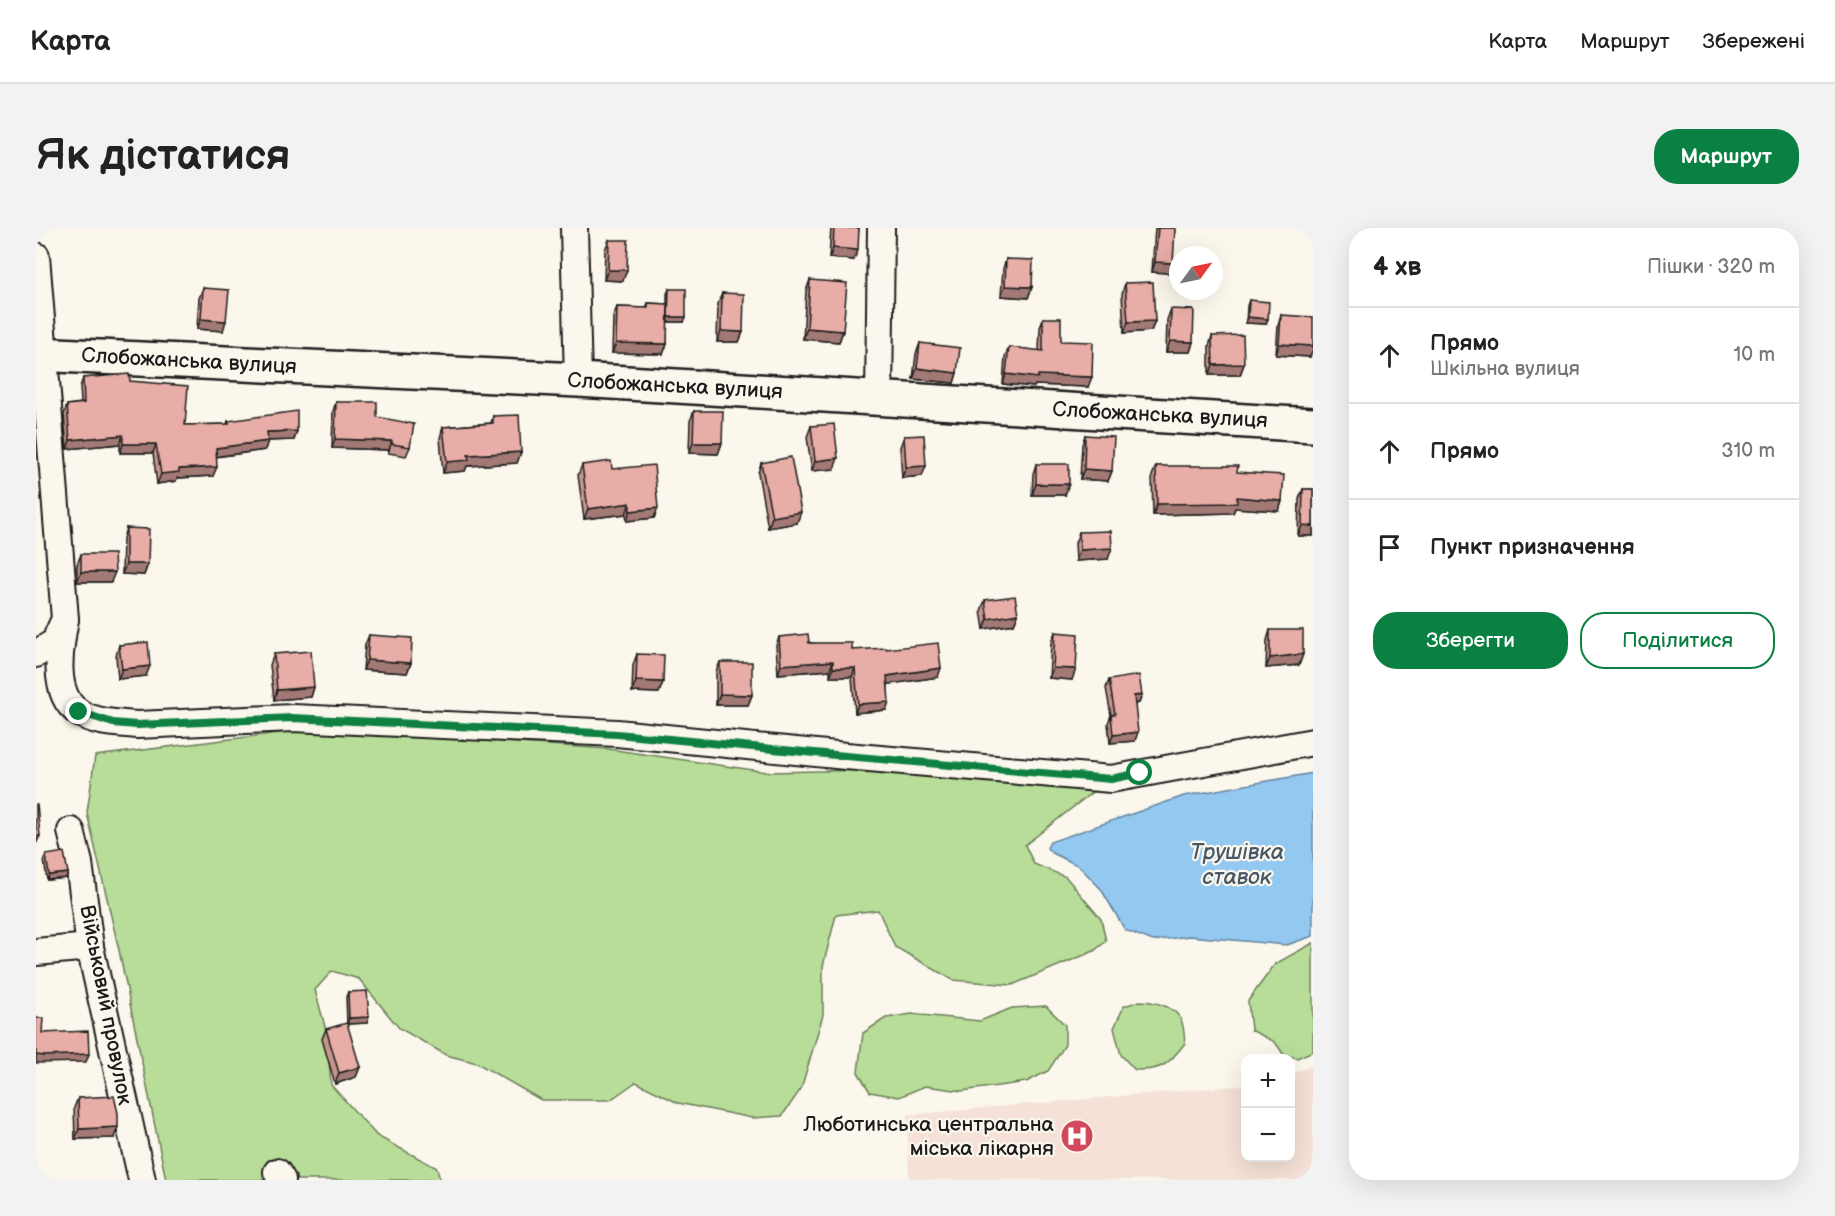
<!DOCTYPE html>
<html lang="uk">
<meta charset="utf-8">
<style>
:root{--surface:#fff;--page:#f2f2f2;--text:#222;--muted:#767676;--line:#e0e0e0;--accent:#0b8043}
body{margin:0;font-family:"Balsamiq Sans",sans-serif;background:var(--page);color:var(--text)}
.controls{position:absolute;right:18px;bottom:18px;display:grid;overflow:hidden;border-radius:12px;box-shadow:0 6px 24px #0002}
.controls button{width:54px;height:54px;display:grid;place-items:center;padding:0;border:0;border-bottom:2px solid var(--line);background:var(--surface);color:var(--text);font:30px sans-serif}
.compass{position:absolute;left:1133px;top:18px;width:54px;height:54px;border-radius:50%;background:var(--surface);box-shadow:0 6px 24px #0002;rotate:57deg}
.stop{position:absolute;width:18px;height:18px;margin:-14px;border:4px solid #0b8043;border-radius:50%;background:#fff}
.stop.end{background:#0b8043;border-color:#fff;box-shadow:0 2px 6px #0008}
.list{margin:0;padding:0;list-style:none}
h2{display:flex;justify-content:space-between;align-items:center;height:78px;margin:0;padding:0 24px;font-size:26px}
h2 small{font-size:20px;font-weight:400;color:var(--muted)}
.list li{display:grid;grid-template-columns:39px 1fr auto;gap:18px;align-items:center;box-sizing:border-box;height:96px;padding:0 24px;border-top:2px solid var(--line)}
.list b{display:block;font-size:22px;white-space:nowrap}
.list p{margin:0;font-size:20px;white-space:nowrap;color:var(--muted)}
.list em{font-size:20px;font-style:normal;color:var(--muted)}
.actions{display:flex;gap:12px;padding:18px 24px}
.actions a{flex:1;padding:14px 0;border:2px solid var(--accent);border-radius:24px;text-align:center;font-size:21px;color:var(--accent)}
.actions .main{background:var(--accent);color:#fff}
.icon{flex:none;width:33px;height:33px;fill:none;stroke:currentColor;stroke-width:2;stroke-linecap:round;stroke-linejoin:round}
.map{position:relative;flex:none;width:1277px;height:952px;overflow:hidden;border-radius:24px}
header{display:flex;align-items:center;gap:36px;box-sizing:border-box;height:84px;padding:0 30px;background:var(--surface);border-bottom:2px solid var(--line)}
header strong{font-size:28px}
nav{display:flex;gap:33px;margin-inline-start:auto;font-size:21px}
.intro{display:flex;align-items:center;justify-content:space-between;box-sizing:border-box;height:144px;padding:0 36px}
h1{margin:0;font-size:42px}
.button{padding:15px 27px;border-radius:24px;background:var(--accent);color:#fff;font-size:21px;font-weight:700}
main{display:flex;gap:36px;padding:0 36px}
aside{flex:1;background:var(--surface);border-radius:24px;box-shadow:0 6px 24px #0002}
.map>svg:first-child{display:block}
.built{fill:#f5e1d7}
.green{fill:#b8dd98;stroke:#6a7c5a;stroke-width:1.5}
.water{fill:#93c8f1;stroke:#63839c;stroke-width:1.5}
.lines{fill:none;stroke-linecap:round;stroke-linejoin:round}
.street-casing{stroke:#1c1c1c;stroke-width:30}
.secondary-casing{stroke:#1c1c1c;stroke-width:38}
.street{stroke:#fbf7ec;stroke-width:26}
.secondary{stroke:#fbf7ec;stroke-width:33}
.wall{fill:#c7958f;stroke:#1c1c1c;stroke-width:1.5}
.shaded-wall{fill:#a27974;stroke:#1c1c1c;stroke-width:1.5}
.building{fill:#e7ada6;stroke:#1c1c1c;stroke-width:1.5}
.route{stroke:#0b8043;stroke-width:8}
.labels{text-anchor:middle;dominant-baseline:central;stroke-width:4.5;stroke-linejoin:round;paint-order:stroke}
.street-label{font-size:21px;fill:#1c1c1c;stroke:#fbf7ec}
.poi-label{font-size:21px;fill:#1c1c1c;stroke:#fbf7ec;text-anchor:end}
.water-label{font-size:22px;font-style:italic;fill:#465867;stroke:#fbf7ec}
</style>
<header>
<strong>Карта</strong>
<nav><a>Карта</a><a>Маршрут</a><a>Збережені</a></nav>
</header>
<div class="intro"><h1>Як дістатися</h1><a class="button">Маршрут</a></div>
<main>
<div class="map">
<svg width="1277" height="952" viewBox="0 0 1277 952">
<rect width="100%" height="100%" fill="#fbf7ec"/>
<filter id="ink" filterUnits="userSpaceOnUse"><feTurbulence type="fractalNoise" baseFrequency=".0167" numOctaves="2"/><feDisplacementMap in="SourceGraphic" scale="12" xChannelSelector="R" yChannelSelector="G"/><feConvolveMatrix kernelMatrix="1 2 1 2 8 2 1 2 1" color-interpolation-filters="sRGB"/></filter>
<g filter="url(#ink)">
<!-- built -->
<polygon class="built" points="1277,837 1277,952 873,952 871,887 1209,857 1210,930 1254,930 1255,846"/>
<!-- green -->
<g class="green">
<polygon points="275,501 572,521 731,544 1053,538 1059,562 989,617 998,636 1030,649 1065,691 1070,713 1058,723 976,757 917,752 859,719 842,682 800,687 787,738 787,787 765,861 746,888 716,890 642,875 600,854 574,872 505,872 441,835 410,827 363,800 323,751 296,743 279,762 291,806 295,857 341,908 401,940 404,952 130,952 83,722 51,585 59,528"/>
<polygon points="1277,715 1277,823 1261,830 1248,827 1239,814 1215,802 1212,773 1239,736"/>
<path d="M 1104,773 C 1115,773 1133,777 1141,786 C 1148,793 1148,806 1149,815 C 1133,836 1126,843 1099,842 L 1085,827 L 1078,800 L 1088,778 Z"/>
<polygon points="1010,778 1029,797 1029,817 1012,843 990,854 926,863 889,858 863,869 834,864 822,844 827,805 850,790 876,786 944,793 976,780"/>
</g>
<!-- water -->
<polygon class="water" points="1277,545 1277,708 1251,717 1153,708 1117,713 1089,702 1065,661 1043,638 1016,625 1011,620 1014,614 1148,568"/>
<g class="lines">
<!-- street casing -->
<g class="street-casing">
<g id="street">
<polyline points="538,0 542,152"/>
<polyline points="0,28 29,391 22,406"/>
<polyline points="843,170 845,0"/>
<path d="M 29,391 C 24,418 15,465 42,484 C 58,495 82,495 101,497 L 257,490 L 581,505 L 810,528 L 1075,551 L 1277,514"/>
<polyline points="0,426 14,417"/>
<polyline points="35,603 43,635 54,719 106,952"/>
<polyline points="0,724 54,719"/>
<polyline points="241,944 246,952"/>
</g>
</g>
<!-- secondary casing -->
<g class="secondary-casing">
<polyline id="secondary" points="0,126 542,152 1277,197"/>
</g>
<!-- street -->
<use href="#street" class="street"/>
<!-- secondary -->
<use href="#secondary" class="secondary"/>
</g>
<!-- wall -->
<g class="wall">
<polygon points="795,0 823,0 818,32 793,30"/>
<polygon points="1119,0 1139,0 1133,45 1116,44"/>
<polygon points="573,12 587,53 568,52 569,22"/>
<polygon points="970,31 996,59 992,70 965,68 967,41"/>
<polygon points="774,52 807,103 803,114 767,111 770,63"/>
<polygon points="1089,55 1119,93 1115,103 1088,105 1086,66"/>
<polygon points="167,60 187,103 161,101 163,70"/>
<polygon points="633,61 648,94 631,94 631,116 627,126 576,125 577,89 581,79 610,80 612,75 631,76 631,66"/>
<polygon points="686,65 707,104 703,114 681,114 682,76"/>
<polygon points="1213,72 1230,96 1210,95 1211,78"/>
<polygon points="1135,81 1157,114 1154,124 1130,124 1131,92"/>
<polygon points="1245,87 1274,129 1240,127 1242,98"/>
<polygon points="1007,90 1025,113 1052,159 999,157 998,159 967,156 969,129 973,119 1003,123 1004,100"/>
<polygon points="1176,108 1208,136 1204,147 1173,147 1173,118"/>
<polygon points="884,115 921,145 918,155 877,151 880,126"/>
<polygon points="47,150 94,153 149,197 191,196 192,193 261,203 258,212 232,213 229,222 180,229 177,248 141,250 140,253 121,256 117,225 84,225 84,216 31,221 28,186 31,177 45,175 44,159"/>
<polygon points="300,174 341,189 374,219 370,228 352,225 353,222 296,220 297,183"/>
<polygon points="658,183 686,215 682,226 653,225 654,193"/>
<polygon points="457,188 485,224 481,235 431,238 429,243 407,245 404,210 407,199 455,195"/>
<polygon points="775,198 798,241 776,243 771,209"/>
<polygon points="1049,207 1076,243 1072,253 1044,251 1046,217"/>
<polygon points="868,208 886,248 866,250 864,219"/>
<polygon points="725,235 761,295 732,300 722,245"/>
<polygon points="1000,236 1029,267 996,267 997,246"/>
<polygon points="546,237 576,241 622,280 618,290 591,293 590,286 548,291 542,247"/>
<polygon points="1120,238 1201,244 1246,273 1243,283 1199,280 1197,285 1117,287 1116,248"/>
<polygon points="1267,261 1277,261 1277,308 1262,308 1263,271"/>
<polygon points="90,300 112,336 108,347 86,346 87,310"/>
<polygon points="1043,304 1072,331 1040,333 1039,315"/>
<polygon points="45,326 75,354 41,354 41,337"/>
<polygon points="949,372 982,386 978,396 948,401 945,383"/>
<polygon points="1234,402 1267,426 1263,437 1230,440 1231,412"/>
<polygon points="1019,404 1036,452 1013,450 1015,415"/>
<polygon points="333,407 375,435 371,445 327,442 329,417"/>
<polygon points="743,409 816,422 850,421 902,449 852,456 850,482 819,485 816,449 794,449 794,442 742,446 740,417"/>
<polygon points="83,417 110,448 82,451 80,428"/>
<polygon points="238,426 278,459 275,469 238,472 234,437"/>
<polygon points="601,426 627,454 623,465 596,464 597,437"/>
<polygon points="684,434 716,467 712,477 680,477 680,444"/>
<polygon points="1073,452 1106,467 1103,475 1099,476 1099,513 1074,515 1072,495 1075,487 1070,460"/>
<polygon points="10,627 32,645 30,650 11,652 8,632"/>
<polygon points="312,764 331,795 311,796 310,769"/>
<polygon points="290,801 324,839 320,849 299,856 286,811"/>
<polygon points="42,870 78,910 39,911 38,880"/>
</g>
<!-- shaded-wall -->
<g class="shaded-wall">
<polygon points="797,20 822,22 818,32 793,30"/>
<polygon points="1119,34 1137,35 1133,45 1116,44"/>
<polygon points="572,42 591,42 587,53 568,52"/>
<polygon points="969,58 996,59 992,70 965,68"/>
<polygon points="632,89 650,89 648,94 630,94"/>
<polygon points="1212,89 1232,91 1230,96 1210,95"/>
<polygon points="165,91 190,93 187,103 161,101"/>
<polygon points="1119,93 1115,103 1088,105 1092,94"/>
<polygon points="771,100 807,103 803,114 767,111"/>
<polygon points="685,103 707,104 703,114 681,114"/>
<polygon points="1134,113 1157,114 1154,124 1130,124"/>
<polygon points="580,115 631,116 627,126 576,125"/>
<polygon points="1243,116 1277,118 1277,122 1274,129 1240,127"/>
<polygon points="1208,136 1204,147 1173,147 1177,137"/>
<polygon points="881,140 921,145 918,155 877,151"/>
<polygon points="970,146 1002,147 1056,149 1052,159 999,157 998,159 967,156"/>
<polygon points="261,203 258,212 228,213 231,204"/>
<polygon points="87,207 84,216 31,221 34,212"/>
<polygon points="299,211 356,213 353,222 296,220"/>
<polygon points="232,213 229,222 177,229 180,220"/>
<polygon points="657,215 686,215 682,226 653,225"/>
<polygon points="87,216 120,216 117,225 84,225"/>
<polygon points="485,224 481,235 431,238 429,243 407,245 411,234 432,227"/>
<polygon points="802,230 798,241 776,243 779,233"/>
<polygon points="890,238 886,248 866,250 870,239"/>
<polygon points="181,239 177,248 141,250 140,253 121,256 125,246 143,241"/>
<polygon points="1048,241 1076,243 1072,253 1044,251"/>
<polygon points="1000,256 1033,256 1029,267 996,267"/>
<polygon points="1201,269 1246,273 1243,283 1199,280 1197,285 1117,287 1121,276"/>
<polygon points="594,275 590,286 548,291 552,281"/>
<polygon points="622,280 618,290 591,293 594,283"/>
<polygon points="765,284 761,295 732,300 736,289"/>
<polygon points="1266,297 1277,298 1277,308 1262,308"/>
<polygon points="1076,320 1072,331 1040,333 1044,322"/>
<polygon points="90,336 112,336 108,347 86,346"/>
<polygon points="45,344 79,344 75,354 41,354"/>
<polygon points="982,386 978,396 948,401 952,391"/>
<polygon points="1267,426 1263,437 1230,440 1234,430"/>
<polygon points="331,432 375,435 371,445 327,442"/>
<polygon points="797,433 794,442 742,446 745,437"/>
<polygon points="114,438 110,448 82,451 86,441"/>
<polygon points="797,440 819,440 816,449 794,449"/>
<polygon points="905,440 902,449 848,457 851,448"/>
<polygon points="1017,440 1040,441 1036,452 1013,450"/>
<polygon points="600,453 627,454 623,465 596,464"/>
<polygon points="278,459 275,469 238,472 241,462"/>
<polygon points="684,466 716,467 712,477 680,477"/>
<polygon points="1106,467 1103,475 1095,476 1098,468"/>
<polygon points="853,474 850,482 819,485 822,476"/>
<polygon points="1102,504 1099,513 1074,515 1077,507"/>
<polygon points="0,608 4,608 0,616"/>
<polygon points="32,645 30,650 11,652 13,647"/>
<polygon points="333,789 331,795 311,796 313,790"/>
<polygon points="53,826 50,834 0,835 0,827"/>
<polygon points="324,839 320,849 299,856 303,845"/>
<polygon points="82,899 78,910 39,911 43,901"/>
</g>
<!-- building -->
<g class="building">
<polygon points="798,0 823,0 822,22 797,20"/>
<polygon points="1122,0 1139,0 1137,35 1119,34"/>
<polygon points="573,12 592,12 591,42 572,42"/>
<polygon points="970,31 997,32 996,59 969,58"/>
<polygon points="774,52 811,55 807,103 771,100"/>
<polygon points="1117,54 1119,93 1092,94 1089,55"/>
<polygon points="167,60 193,62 190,93 165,91"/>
<polygon points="633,61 650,61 650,89 632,89"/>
<polygon points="686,65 708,66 707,104 685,103"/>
<polygon points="1213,72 1233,74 1232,91 1212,89"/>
<polygon points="612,75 632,76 631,116 580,115 581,79 612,80"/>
<polygon points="1135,81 1158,82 1157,114 1134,113"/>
<polygon points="1245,87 1277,89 1277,118 1243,116"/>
<polygon points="1007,90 1025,90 1025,113 1057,114 1056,149 1002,147 1002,150 970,146 973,119 1007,123"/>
<polygon points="1207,107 1208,136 1177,137 1176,108"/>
<polygon points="884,115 924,120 921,145 881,140"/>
<polygon points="93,146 94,153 152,158 149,197 193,196 192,193 261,183 261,203 231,204 232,213 180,220 181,239 143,241 143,244 125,246 120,216 87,216 87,207 34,212 31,177 48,175 47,150"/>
<polygon points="300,174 341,174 341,189 378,196 374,219 356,216 356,213 299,211"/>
<polygon points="658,183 687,183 686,215 657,215"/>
<polygon points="483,187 485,224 432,227 433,232 411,234 407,199 457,195 457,188"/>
<polygon points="798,196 802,230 779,233 775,198"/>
<polygon points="888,207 890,238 870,239 868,208"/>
<polygon points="1049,207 1078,209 1076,243 1048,241"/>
<polygon points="755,229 765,284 736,289 725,235"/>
<polygon points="575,233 576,241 618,237 622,280 594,283 594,275 552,281 546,237"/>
<rect x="1000" y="236" width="33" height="20"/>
<polygon points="1120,238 1202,238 1201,244 1248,247 1246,273 1201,269 1201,275 1121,276"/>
<polygon points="1267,261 1277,261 1277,298 1266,297"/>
<polygon points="90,300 113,301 112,336 90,336"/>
<polygon points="1075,303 1076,320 1044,322 1043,304"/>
<polygon points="45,326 78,326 79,344 45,344"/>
<polygon points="979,368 982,386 952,391 949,372"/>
<polygon points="1234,402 1267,402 1267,426 1234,430"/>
<polygon points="1019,404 1042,406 1040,441 1017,440"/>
<polygon points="772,406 773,415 816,415 816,422 850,420 850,421 902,415 905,440 851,448 853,474 822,476 819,440 797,440 797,433 745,437 743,409"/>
<polygon points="333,407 376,410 375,435 331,432"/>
<polygon points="112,414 114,438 86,441 83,417"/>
<polygon points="275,423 278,459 241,462 238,426"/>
<polygon points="601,426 628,427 627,454 600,453"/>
<polygon points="684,434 716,434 716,467 684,466"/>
<polygon points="1103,447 1106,467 1098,468 1102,504 1077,507 1075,487 1079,486 1073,452"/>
<polygon points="0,576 1,576 4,608 0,608"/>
<polygon points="28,624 32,645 13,647 10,627"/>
<polygon points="331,763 333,789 313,790 312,764"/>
<polygon points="0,790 7,790 6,805 52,803 53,826 9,828 0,827"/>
<polygon points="311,795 324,839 303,845 290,801"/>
<polygon points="78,868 82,885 82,899 43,901 42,870"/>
</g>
</g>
<g class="lines" filter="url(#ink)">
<!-- route -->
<polyline class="route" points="43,484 77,495 101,497 257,490 581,506 810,528 1075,551 1104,545"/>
</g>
<!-- icons -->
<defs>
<g id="hospital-disc" transform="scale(1.725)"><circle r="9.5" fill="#d1495b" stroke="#fbf7ec"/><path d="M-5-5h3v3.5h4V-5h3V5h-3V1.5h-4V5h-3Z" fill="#fff"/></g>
</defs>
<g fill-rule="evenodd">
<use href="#hospital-disc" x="1041" y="908"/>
</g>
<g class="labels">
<!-- street labels -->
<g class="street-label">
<text transform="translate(153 133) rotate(3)">Слобожанська вулиця</text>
<text transform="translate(639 158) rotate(3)">Слобожанська вулиця</text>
<text transform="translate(1124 187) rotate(3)">Слобожанська вулиця</text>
<text transform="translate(70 777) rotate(79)">Військовий провулок</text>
</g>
<!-- poi labels -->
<g class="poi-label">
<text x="1018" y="896">Люботинська центральна<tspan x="1018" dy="24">міська лікарня</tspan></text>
</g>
<!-- water labels -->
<g class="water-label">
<text x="1201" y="624">Трушівка<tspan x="1201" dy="25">ставок</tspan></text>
</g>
</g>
</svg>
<div class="controls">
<button>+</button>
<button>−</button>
</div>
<svg class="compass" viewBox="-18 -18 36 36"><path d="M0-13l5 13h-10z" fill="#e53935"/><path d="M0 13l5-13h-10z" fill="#767676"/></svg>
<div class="stop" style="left:1104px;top:545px"></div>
<div class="stop end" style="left:43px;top:484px"></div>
</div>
<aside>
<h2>4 хв<small>Пішки · 320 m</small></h2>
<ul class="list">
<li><svg class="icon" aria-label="ahead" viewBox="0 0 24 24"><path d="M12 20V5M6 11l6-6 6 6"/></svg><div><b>Прямо</b><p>Шкільна вулиця</p></div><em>10 m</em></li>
<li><svg class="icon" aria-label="ahead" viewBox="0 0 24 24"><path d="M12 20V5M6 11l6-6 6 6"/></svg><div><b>Прямо</b></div><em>310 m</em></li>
<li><svg class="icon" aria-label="arrive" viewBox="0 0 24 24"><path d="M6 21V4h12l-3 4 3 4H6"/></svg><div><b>Пункт призначення</b></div></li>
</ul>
<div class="actions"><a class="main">Зберегти</a><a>Поділитися</a></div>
</aside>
</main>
